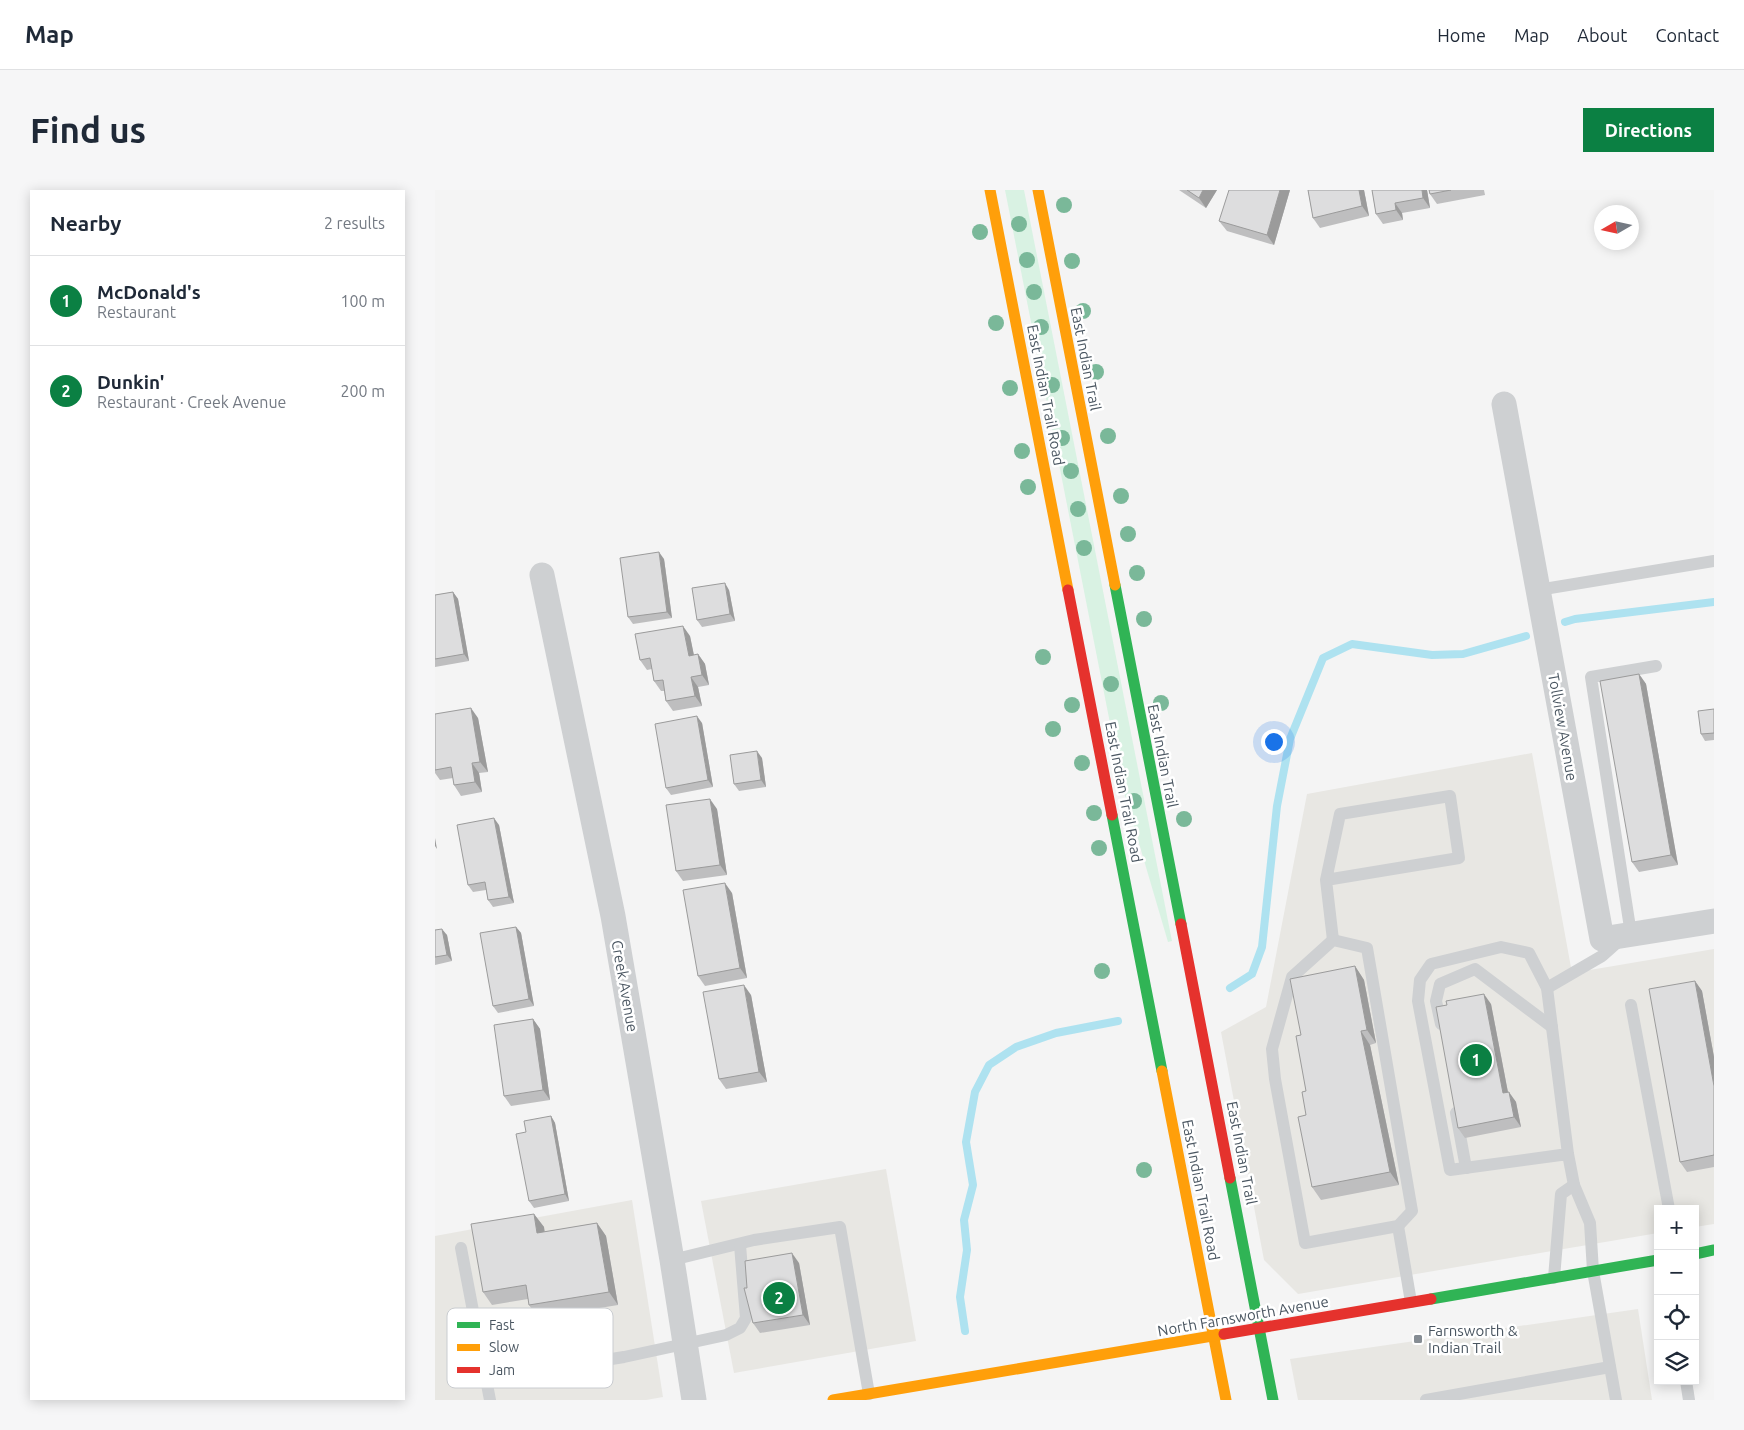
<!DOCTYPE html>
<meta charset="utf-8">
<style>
:root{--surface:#fff;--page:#f6f6f7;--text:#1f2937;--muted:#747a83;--line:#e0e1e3;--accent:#0b8043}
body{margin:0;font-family:Ubuntu,sans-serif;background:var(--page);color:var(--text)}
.controls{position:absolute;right:15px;bottom:15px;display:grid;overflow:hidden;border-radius:0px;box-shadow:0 2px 12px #0003}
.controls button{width:45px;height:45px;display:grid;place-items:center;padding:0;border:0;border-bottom:1px solid var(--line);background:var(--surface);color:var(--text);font:25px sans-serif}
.compass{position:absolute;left:1159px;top:15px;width:45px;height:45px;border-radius:50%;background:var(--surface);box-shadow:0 2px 12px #0003;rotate:261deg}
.you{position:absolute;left:838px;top:551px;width:18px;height:18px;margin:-12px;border:4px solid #fff;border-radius:50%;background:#1a73e8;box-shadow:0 0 0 8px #1a73e833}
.badge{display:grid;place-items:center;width:32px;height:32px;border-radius:50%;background:var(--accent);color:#fff;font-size:16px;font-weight:700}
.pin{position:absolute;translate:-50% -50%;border:2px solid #fff;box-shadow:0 1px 5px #0006}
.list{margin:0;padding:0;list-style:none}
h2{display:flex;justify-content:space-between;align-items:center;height:65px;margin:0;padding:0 20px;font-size:21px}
h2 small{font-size:16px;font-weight:400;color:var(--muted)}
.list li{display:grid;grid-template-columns:32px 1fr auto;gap:15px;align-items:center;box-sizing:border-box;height:90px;padding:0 20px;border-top:1px solid var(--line)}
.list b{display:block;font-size:19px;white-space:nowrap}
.list p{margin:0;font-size:16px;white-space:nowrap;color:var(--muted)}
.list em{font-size:16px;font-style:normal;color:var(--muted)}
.icon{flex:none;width:28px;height:28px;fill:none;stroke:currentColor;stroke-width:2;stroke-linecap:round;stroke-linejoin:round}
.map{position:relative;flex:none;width:1279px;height:1210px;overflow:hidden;border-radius:0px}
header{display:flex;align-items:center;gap:30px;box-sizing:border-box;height:70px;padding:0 25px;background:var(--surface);border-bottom:1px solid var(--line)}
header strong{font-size:24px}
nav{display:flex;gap:28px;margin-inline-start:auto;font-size:18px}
.intro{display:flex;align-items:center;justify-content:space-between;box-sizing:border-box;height:120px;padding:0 30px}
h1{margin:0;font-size:35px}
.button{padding:12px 22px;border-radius:0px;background:var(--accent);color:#fff;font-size:18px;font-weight:700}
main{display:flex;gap:30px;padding:0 30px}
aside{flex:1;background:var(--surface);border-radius:0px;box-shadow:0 2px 12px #0003}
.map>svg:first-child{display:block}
.commercial{fill:#e8e7e3}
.grass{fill:#d9f2e3}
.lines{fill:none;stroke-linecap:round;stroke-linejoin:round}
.stream{stroke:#aee2f0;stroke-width:8}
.lane{stroke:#ced0d2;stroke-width:12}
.street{stroke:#ced0d2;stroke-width:25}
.fast{stroke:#30b455;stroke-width:11}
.slow{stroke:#ff9f0a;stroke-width:11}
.jam{stroke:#e5322d;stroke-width:11}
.tree{fill:#7ab899}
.wall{fill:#bebebf}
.shaded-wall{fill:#9b9b9b}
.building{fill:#ddddde;stroke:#9b9b9b}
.poi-dot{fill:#868d94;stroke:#fff;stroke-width:2}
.labels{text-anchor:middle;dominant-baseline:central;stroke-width:5;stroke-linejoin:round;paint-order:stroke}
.street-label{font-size:15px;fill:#4a5661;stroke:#fff}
.poi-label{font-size:15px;fill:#4a5661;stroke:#fff;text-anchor:start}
.key{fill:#fff;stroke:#c9ccd0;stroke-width:1}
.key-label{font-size:14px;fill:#4a5661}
</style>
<header>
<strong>Map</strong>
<nav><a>Home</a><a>Map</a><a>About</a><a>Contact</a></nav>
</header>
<div class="intro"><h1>Find us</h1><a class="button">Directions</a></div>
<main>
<aside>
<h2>Nearby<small>2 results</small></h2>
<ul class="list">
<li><span class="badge">1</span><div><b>McDonald's</b><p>Restaurant</p></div><em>100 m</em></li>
<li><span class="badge">2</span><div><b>Dunkin'</b><p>Restaurant · Creek Avenue</p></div><em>200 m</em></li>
</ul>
</aside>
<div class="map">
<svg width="1279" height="1210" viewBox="0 0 1279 1210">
<rect width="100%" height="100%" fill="#f4f4f4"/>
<!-- commercial -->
<g class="commercial">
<polygon points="1097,563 1137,783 1279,759 1279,1034 1260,1037 1260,1019 1223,1019 1223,1043 863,1104 829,1070 786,842 831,817 872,604"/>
<polygon points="451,979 481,1151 299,1183 266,1011"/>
<polygon points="197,1010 228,1207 211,1210 0,1210 0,1046"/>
<polygon points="1203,1119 1217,1210 863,1210 855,1169"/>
</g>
<!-- grass -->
<polygon class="grass" points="570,0 589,0 737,751 733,752 688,599"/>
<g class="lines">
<!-- stream -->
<g class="stream">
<polyline points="1130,432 1140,429 1279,412"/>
<polyline points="795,798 817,784 827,757 842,616 855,549 888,468 917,454 997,465 1028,464 1091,446"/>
<polyline points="530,1141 525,1107 532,1060 529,1030 538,995 531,952 540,902 554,875 581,857 621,843 683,831"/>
</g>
<!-- lane -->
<g class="lane">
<polyline points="1103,400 1279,371"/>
<polyline points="891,690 1024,668 1015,606 905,624 891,690 898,750"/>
<polyline points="1196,744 1156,487 1221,476"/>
<polygon points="898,750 932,758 977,1021 963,1036 870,1053 840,889 837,859 857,787"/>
<polyline points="1112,798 1167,766 1185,750"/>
<polyline points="1196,815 1234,1019"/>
<polyline points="1006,834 1001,811 1005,794 1040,779 1117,837"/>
<polyline points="1021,923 1031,978"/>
<polyline points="1133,964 1015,980 983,811 985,790 996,774 1066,757 1094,763 1112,798 1133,964 1139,995 1155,1033 1158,1081 1181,1210"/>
<polyline points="963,1036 976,1112"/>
<polyline points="26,1058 55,1210"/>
<polyline points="237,1070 319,1050 405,1037 434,1204"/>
<polyline points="1119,1088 1126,1004 1139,995"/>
<polyline points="51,1189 189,1167 291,1145 305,1138 311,1128 305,1055"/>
<polyline points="1251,1191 1254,1210"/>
<polyline points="991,1210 1175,1177"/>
</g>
<!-- street -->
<g class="street">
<polyline points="1069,214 1167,749 1279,731"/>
<polyline points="107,385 178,726 237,1070 259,1210"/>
</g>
<!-- fast -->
<g class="fast">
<polyline points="680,395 746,734"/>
<polyline points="677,625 727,881"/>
<polyline points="795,988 838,1210"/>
<polyline points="1260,1064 1279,1060"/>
<polyline points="996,1109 1223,1070"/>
</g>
<!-- slow -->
<g class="slow">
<polyline points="555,0 633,400"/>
<polyline points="603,0 680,395"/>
<polyline points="727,881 791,1210"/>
<polyline points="398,1210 789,1144"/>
</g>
<!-- jam -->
<g class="jam">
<polyline points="633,400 677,625"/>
<polyline points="746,734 795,988"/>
<polyline points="789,1144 996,1109"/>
</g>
</g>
<!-- trees -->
<g class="tree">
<circle cx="629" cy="15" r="8"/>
<circle cx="584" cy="34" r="8"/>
<circle cx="545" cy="42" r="8"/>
<circle cx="592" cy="70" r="8"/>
<circle cx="637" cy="71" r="8"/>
<circle cx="599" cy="102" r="8"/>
<circle cx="648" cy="121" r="8"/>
<circle cx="561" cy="133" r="8"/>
<circle cx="606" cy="137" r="8"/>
<circle cx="661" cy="182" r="8"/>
<circle cx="617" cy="195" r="8"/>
<circle cx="575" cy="198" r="8"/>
<circle cx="673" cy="246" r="8"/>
<circle cx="627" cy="248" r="8"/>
<circle cx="587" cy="261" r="8"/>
<circle cx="636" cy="281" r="8"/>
<circle cx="593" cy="297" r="8"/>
<circle cx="686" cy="306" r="8"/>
<circle cx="643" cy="319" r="8"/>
<circle cx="693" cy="344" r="8"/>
<circle cx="649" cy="358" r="8"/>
<circle cx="702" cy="383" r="8"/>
<circle cx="709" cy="429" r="8"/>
<circle cx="608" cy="467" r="8"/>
<circle cx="676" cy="494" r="8"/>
<circle cx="726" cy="513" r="8"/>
<circle cx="637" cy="515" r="8"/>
<circle cx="618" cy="539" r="8"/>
<circle cx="647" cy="573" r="8"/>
<circle cx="699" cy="611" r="8"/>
<circle cx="659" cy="623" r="8"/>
<circle cx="749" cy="629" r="8"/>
<circle cx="664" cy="658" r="8"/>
<circle cx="667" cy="781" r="8"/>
<circle cx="709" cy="980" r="8"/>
</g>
<!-- wall -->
<g class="wall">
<polygon points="744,0 782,0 771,18"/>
<polygon points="855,0 839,55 792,41 784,31"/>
<polygon points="873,0 929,0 934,26 885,38 878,28"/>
<polygon points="937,0 992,0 995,18 967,23 968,30 948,34 941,24"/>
<polygon points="994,0 1049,0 1050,5 1002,14 995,4"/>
<polygon points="229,369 237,428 198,434 193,427"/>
<polygon points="294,400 300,431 267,437 262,430"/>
<polygon points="18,402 23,409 34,471 0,477 0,405"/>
<polygon points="255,446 259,465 263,464 270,474 274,495 263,497 267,516 238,521 231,511 229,501 226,501 219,491 217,479 212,480 205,470"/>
<polygon points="1204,484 1211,494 1243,675 1204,682 1197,672"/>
<polygon points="1279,519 1279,550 1270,551 1266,544"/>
<polygon points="0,524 43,528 53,582 44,583 47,602 26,606 19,595 18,588 5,590 0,583"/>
<polygon points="267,533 278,597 236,605 231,598"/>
<polygon points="327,568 331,597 304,601 299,594"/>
<polygon points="282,619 292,685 248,691 241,681"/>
<polygon points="64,635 79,713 58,717 53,710 51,700 38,702 33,695"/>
<polygon points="297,703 312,788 270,796 263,786"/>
<polygon points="81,737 86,743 99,816 63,823 58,816"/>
<polygon points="0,740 12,745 17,771 0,775"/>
<polygon points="920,776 929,790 941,853 935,855 964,995 886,1010 877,997 871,925 871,901 866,845"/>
<polygon points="1260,791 1267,801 1279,867 1279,977 1252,982 1245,972"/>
<polygon points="316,805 332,892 291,899 284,889"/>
<polygon points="1056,814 1073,902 1081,912 1086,937 1030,948 1023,938"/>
<polygon points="98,829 105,839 115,910 76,916 69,906"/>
<polygon points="116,926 120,933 134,1011 99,1018 94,1011 91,942"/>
<polygon points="99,1024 109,1037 109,1042 162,1033 171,1046 183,1115 103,1128 94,1115 93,1109 57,1115 48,1102"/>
<polygon points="364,1073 375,1135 325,1143 318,1133 312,1098"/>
</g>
<!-- shaded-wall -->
<g class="shaded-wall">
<polygon points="768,0 782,0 771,18 764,8"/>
<polygon points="845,0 855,0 839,55 832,45"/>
<polygon points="924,0 929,0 934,26 927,16"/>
<polygon points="987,0 992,0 995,18 988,8"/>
<polygon points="960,13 967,23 968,30 961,20"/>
<polygon points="224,362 229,369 237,428 232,422"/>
<polygon points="290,393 294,400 300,431 295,424"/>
<polygon points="18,402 23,409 34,471 29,464"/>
<polygon points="248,436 255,446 261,476 254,466"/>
<polygon points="263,464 270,474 274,495 267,485"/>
<polygon points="1204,484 1211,494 1243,675 1236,665"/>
<polygon points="256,487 263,497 267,516 260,506"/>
<polygon points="36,518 43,528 53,582 45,572"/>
<polygon points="262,526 267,533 278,597 273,590"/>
<polygon points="322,561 327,568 331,597 326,590"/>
<polygon points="37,573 44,583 47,602 40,592"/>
<polygon points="275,609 282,619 292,685 285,675"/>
<polygon points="59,628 64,635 79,713 74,707"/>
<polygon points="0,648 2,659 0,656"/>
<polygon points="290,693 297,703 312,788 305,778"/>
<polygon points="81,737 86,743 99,816 94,809"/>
<polygon points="7,739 12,745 17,771 12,765"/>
<polygon points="920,776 929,790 941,853 932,840"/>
<polygon points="1260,791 1267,801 1279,867 1279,896"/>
<polygon points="309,795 316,805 332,892 324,882"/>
<polygon points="1049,804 1056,814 1075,913 1068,903"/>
<polygon points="98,829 105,839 115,910 108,900"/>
<polygon points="926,841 935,855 964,995 955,982"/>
<polygon points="1074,902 1081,912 1086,937 1079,927"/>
<polygon points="116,926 120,933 134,1011 130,1004"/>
<polygon points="99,1024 109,1037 112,1056 102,1043"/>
<polygon points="162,1033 171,1046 183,1115 174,1102"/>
<polygon points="357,1063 364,1073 375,1135 368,1125"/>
</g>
<!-- building -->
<g class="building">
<polygon points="752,0 768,0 764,8"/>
<polygon points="794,0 845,0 832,45 784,31"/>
<polygon points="873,0 924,0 927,16 878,28"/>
<polygon points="937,0 987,0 988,8 960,13 961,20 941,24"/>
<polygon points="994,0 1016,0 995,4"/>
<polygon points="224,362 232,422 193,427 185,368"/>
<polygon points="290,393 295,424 262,430 257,398"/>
<polygon points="18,402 29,464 0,469 0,405"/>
<polygon points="248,436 254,466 263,464 267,485 256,487 260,506 231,511 228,490 219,491 215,468 205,470 200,444"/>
<polygon points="1204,484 1236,665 1197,672 1165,491"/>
<polygon points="36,518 45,572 37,573 40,592 19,595 16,577 0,580 0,524"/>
<polygon points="1279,519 1279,543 1266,544 1263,521"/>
<polygon points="262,526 273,590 231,598 220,534"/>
<polygon points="322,561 326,590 299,594 295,565"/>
<polygon points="275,609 285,675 241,681 231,615"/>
<polygon points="59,628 74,707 53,710 50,692 33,695 22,635"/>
<polygon points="290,693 305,778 263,786 248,700"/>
<polygon points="81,737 94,809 58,816 45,743"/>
<polygon points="7,739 12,765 0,767 0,740"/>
<polygon points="920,776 932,840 926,841 955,982 877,997 863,927 871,925 867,902 871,901 861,846 866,845 855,789"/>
<polygon points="1260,791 1279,896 1279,965 1245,972 1214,799"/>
<polygon points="309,795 324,882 284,889 268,802"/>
<polygon points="1049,804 1068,903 1074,902 1079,927 1023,938 1001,817 1012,815 1011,811"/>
<polygon points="98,829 108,900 69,906 59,835"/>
<polygon points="116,926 130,1004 94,1011 81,944 91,942 89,931"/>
<polygon points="99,1024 102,1043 162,1033 174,1102 94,1115 91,1095 48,1102 36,1034"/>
<polygon points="357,1063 368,1125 318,1133 309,1098 312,1098 310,1071"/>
</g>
<!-- markers -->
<rect class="poi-dot" x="978" y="1144" width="10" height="10" rx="2.5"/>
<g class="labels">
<!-- street labels -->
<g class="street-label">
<text transform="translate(651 169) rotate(79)">East Indian Trail</text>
<text transform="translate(611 205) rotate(79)">East Indian Trail Road</text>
<text transform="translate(1128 537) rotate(80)">Tollview Avenue</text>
<text transform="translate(728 566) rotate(79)">East Indian Trail</text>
<text transform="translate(689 602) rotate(79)">East Indian Trail Road</text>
<text transform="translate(190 796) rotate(80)">Creek Avenue</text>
<text transform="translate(807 963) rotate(79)">East Indian Trail</text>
<text transform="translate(766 1000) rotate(79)">East Indian Trail Road</text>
<text transform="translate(808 1126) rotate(-10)">North Farnsworth Avenue</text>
</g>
<!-- poi labels -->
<g class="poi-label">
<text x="993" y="1140">Farnsworth &amp;<tspan x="993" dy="17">Indian Trail</tspan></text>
</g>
</g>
<!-- legend -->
<rect x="12" y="1118" width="166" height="80" rx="8" class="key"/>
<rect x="22" y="1132" width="23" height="6" fill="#30b455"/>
<rect x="22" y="1154" width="23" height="7" fill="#ff9f0a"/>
<rect x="22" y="1177" width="23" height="6" fill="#e5322d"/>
<g class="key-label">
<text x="54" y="1140">Fast</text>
<text x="54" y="1162">Slow</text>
<text x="54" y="1185">Jam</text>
</g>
</svg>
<div class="controls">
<button>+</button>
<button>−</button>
<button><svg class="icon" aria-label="locate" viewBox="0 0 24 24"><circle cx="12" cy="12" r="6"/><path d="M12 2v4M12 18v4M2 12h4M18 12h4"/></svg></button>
<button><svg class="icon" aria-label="layers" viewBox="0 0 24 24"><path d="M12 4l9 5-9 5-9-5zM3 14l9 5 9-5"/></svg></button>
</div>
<svg class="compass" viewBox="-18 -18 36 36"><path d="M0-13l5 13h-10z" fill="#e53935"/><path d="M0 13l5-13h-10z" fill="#747a83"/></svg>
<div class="you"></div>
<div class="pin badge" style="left:1041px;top:870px">1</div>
<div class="pin badge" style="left:344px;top:1108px">2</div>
</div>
</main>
